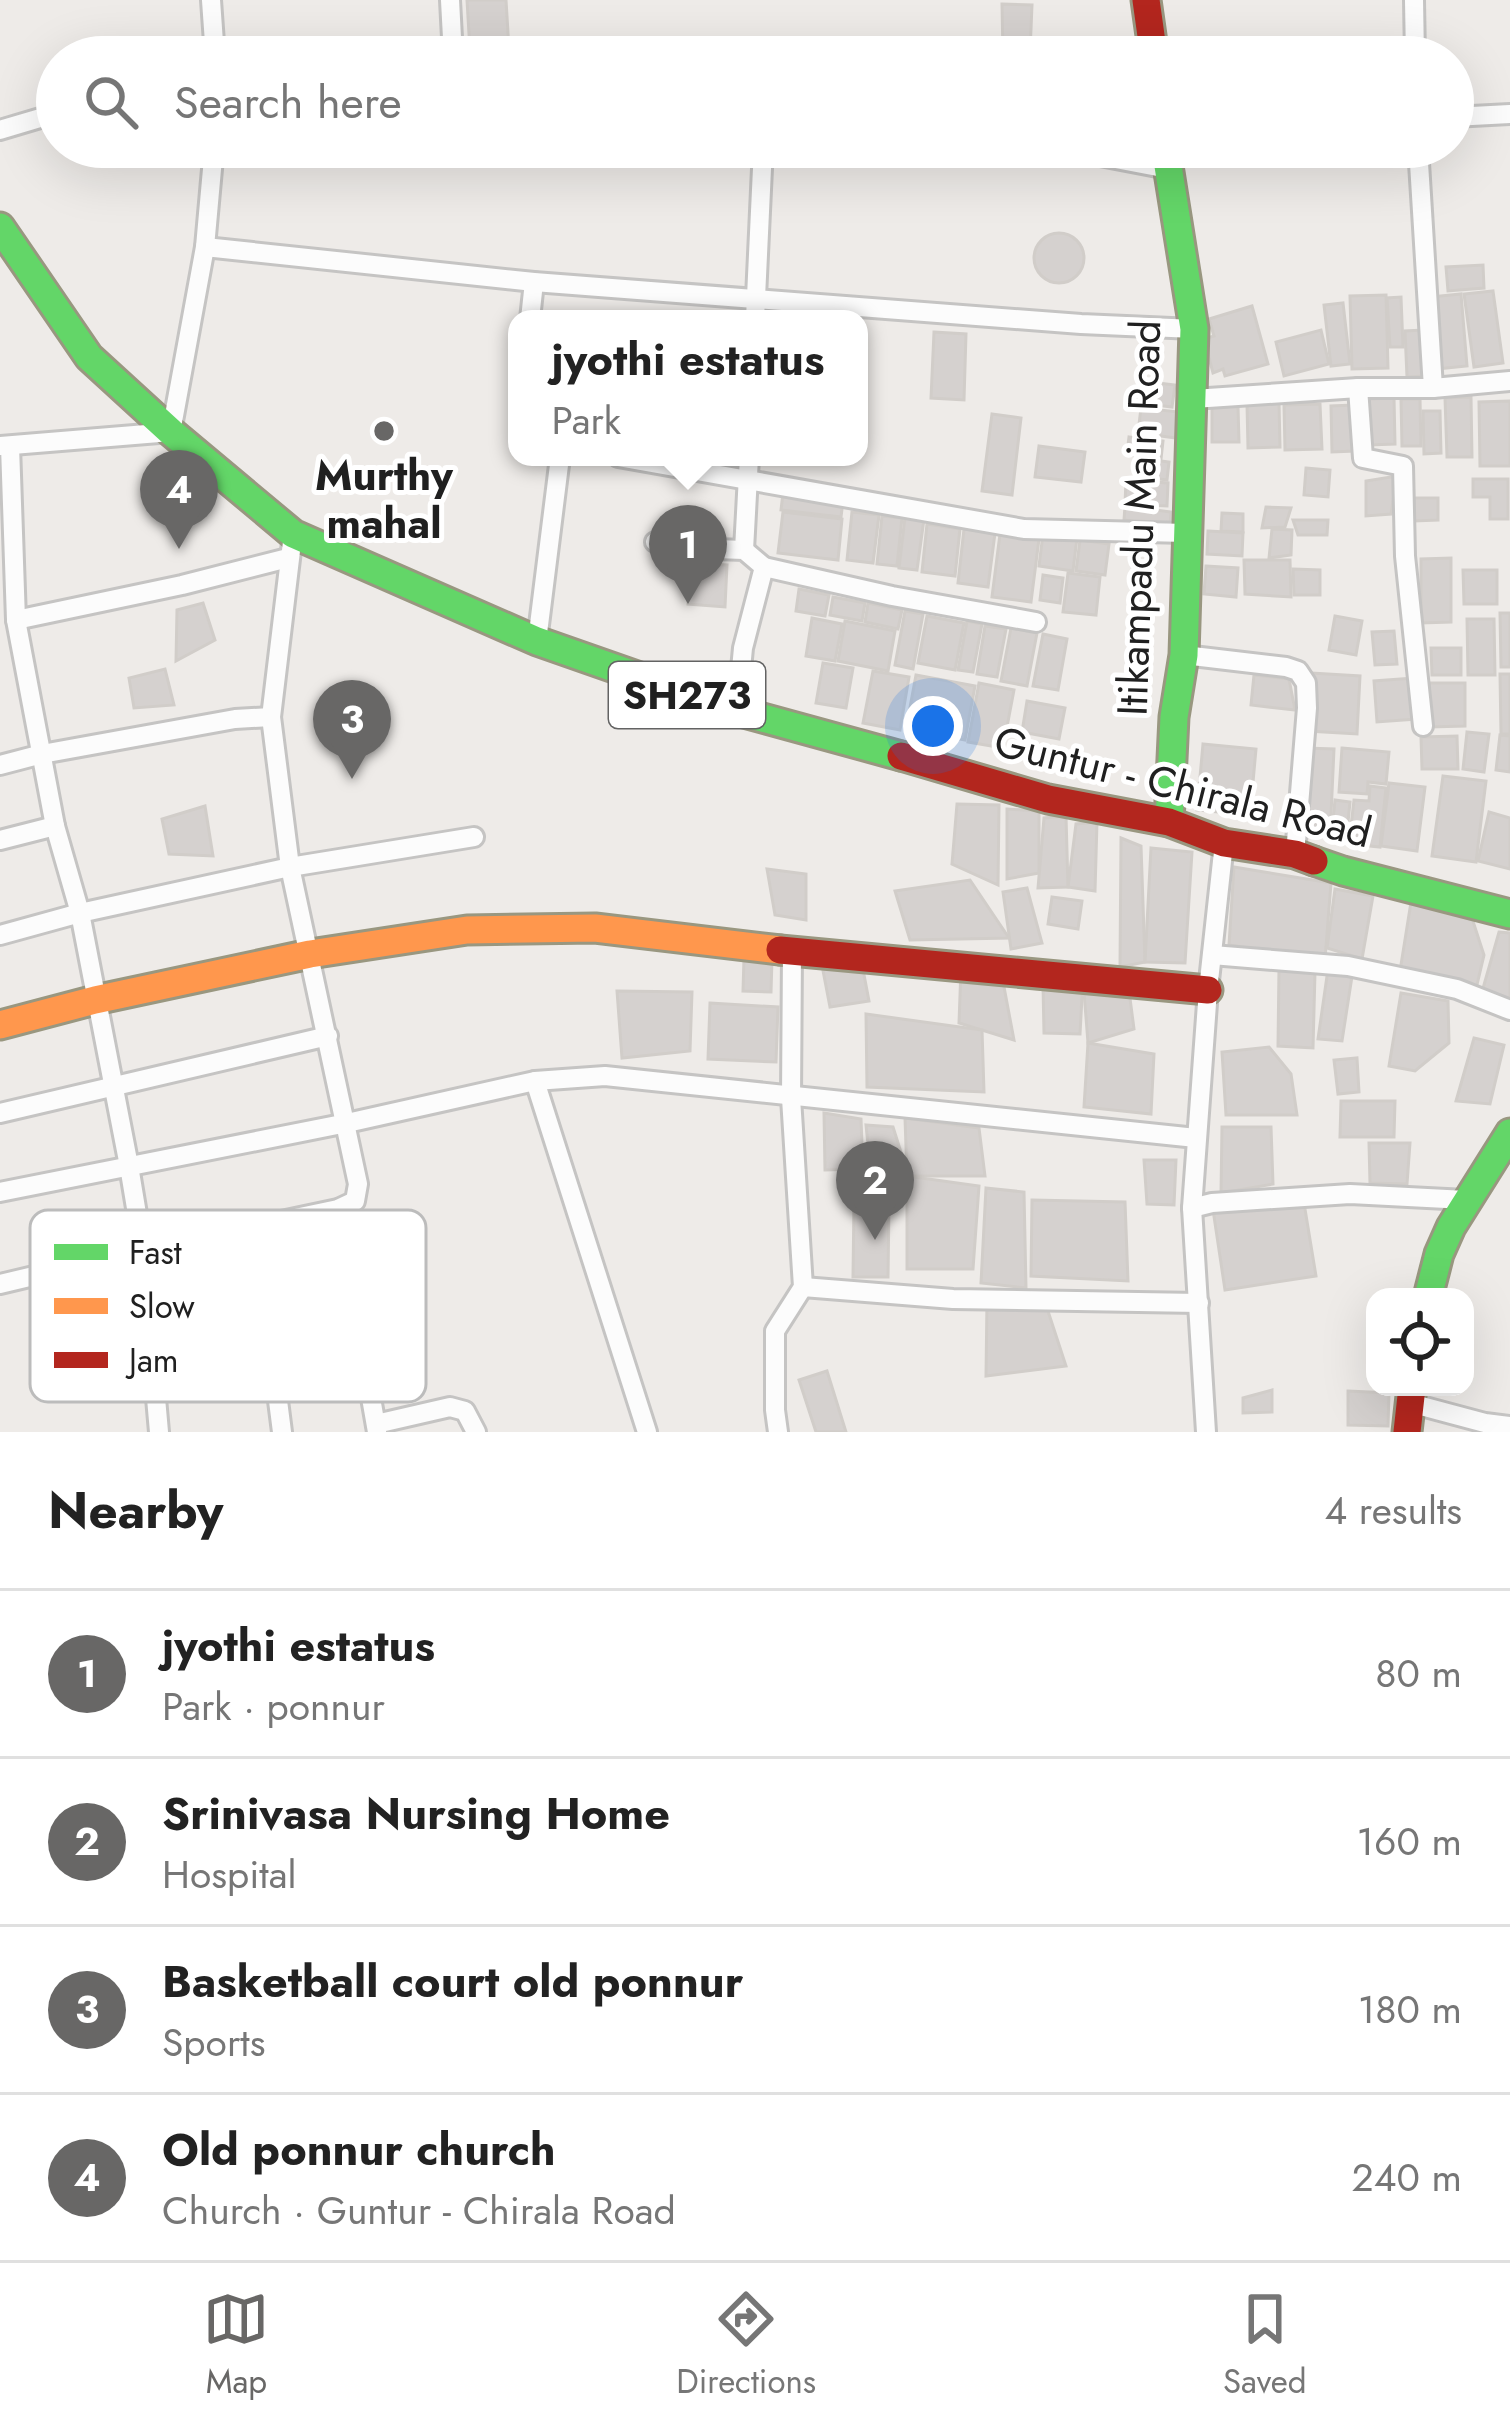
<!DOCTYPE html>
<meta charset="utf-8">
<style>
:root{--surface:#fff;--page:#f6f6f6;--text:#222;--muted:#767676;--line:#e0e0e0;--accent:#686766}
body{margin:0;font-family:Jost,sans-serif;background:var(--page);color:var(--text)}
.controls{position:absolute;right:36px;bottom:36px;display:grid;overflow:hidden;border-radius:24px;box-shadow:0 12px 48px #0002}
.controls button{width:108px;height:108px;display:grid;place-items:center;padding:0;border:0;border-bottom:3px solid var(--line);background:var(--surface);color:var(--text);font:60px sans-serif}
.you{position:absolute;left:933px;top:726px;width:42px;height:42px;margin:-30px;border:9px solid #fff;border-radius:50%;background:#1a73e8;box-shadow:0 0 0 18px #1a73e833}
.badge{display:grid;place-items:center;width:78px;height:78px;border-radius:50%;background:var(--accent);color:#fff;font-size:39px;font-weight:700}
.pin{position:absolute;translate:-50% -99px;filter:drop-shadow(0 3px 6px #0008)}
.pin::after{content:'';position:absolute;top:63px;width:42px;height:36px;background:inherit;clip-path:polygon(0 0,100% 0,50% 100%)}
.popup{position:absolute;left:508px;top:310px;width:360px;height:156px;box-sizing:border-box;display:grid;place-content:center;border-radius:24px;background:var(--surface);filter:drop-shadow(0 3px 9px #0005);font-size:39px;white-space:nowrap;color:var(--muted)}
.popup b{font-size:45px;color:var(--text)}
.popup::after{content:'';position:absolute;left:50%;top:100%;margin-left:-24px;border:24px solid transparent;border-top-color:var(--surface)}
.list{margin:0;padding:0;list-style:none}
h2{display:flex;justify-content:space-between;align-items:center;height:156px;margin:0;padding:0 48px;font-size:51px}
h2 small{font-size:39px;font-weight:400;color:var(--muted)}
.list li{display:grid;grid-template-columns:78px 1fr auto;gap:36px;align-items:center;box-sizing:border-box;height:168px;padding:0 48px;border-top:3px solid var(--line)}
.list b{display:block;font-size:45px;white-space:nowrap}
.list p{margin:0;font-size:39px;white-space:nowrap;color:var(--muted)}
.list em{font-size:39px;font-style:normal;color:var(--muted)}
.icon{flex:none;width:66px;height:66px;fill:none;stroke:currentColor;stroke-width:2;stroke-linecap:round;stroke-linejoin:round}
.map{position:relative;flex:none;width:1510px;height:1432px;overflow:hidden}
.search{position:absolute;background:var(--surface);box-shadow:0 12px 48px #0002;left:36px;right:36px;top:36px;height:132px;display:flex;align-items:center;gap:30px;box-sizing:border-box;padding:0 42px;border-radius:66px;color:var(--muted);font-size:45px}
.sheet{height:828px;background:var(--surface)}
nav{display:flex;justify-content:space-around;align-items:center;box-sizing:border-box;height:168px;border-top:3px solid var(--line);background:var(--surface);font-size:33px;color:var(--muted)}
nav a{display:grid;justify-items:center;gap:6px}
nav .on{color:var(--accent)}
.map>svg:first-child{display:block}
.building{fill:#d5d1cf;stroke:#d1cdc9;stroke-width:3}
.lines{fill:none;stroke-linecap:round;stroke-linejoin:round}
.street-casing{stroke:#c5c4c3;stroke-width:24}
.fast-casing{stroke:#999780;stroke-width:33}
.slow-casing{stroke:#999780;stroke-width:33}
.jam-casing{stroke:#999780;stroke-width:33}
.street{stroke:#fcfcfc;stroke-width:18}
.fast{stroke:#63d668;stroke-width:27}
.slow{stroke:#ff974d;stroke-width:27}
.jam{stroke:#b3261e;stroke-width:27}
.poi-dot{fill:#686766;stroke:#fff;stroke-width:4.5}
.labels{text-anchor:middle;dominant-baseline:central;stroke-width:10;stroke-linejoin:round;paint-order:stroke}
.shield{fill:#fff;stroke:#636363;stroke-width:3}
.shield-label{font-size:39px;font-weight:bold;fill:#202020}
.poi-label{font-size:42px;font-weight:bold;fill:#202020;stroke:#fff}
.street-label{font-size:42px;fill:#202020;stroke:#fff}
.key{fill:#fff;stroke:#bcbcbc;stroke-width:3}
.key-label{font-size:33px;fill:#202020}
</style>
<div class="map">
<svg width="1510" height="1432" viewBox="0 0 1510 1432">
<rect width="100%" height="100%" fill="#eeebe8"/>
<!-- building -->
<g class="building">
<polygon points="467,0 506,0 509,49 470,51"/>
<polygon points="1002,4 1032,5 1030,53 1003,56"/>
<circle cx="1059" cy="258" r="25"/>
<polygon points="1483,265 1484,288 1448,291 1446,267"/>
<polygon points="1493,291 1503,363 1474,367 1464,294"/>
<polygon points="1461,294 1467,366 1436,369 1430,297"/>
<polygon points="1386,295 1388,368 1352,369 1350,296"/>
<polygon points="1401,297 1403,347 1390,347 1387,298"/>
<polygon points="1343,303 1350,364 1331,366 1324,305"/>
<polygon points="1252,306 1268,364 1225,376 1223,369 1213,373 1204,339 1214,336 1209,319"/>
<polygon points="1321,330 1329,364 1284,376 1276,342"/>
<polygon points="1423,330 1425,376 1407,377 1405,331"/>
<polygon points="934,332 966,334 964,400 931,398"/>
<polygon points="1142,381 1175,385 1172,407 1139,403"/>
<polygon points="1471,397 1472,457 1447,457 1445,398"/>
<polygon points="1394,398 1395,444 1369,445 1368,399"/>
<polygon points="1401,399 1420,399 1421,446 1402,446"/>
<polygon points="1510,401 1510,466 1480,466 1479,402"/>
<polygon points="1279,403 1280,447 1248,448 1247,404"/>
<polygon points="1320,404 1322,449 1285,450 1284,405"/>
<polygon points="1353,405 1355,451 1332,452 1331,406"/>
<polygon points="1238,406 1239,442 1212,442 1212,407"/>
<polygon points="1141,408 1179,412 1176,438 1138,433"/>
<polygon points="1423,411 1440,411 1441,453 1424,454"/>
<polygon points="992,414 1021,418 1012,495 982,491"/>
<polygon points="1129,437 1163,441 1161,459 1127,454"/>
<polygon points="1039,446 1085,452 1081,482 1035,477"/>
<polygon points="1146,459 1169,462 1167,480 1144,477"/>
<polygon points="1306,468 1330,470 1328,497 1304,495"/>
<polygon points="1397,476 1391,514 1366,516 1366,481"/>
<polygon points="1473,479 1508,479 1508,519 1490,519 1490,497 1473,497"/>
<polygon points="1126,480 1168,483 1167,506 1125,504"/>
<polygon points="783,493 843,501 841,517 781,510"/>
<polygon points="1414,498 1438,498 1438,520 1414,521"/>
<polygon points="1125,506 1171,512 1170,526 1124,520"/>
<polygon points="1266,507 1291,508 1285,527 1262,528"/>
<polygon points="783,512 842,519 838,560 778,553"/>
<polygon points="852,512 879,515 873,563 847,560"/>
<polygon points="1222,513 1243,514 1243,532 1221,531"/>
<polygon points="882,516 902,518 897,566 877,564"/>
<polygon points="905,517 924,519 917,570 899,568"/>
<polygon points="1293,520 1328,520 1327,535 1298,535"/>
<polygon points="927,524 960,529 955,576 922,572"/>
<polygon points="964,529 995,533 988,587 958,583"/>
<polygon points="1272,529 1292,530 1291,555 1269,558"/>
<polygon points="1208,531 1243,533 1242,556 1207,554"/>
<polygon points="1000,534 1039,539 1031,602 992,597"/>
<polygon points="1043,534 1077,538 1073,571 1039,566"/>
<polygon points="1080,540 1109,544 1105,575 1076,571"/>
<polygon points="1451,558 1451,622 1421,623 1421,559"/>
<polygon points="1244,560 1290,560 1291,597 1245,594"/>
<polygon points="690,563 727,565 725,607 688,604"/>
<polygon points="1206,566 1238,568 1236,597 1204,594"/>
<polygon points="1293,569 1320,570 1320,595 1294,595"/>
<polygon points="1463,570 1497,570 1497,604 1464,604"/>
<polygon points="1068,573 1100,577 1096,615 1063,612"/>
<polygon points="1043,575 1063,578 1060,603 1040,600"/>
<polygon points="799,589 829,595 825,616 796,611"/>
<polygon points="833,597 865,603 862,621 830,615"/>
<polygon points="203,603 215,640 176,661 177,610"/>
<polygon points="868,603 902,610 898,629 865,622"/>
<polygon points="905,611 923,614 913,669 895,665"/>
<polygon points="1500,613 1510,613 1510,667 1501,667"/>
<polygon points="927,616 964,623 955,670 918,663"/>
<polygon points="1335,616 1362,621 1356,655 1329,650"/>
<polygon points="812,618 842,624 835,661 806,656"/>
<polygon points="1467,619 1494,619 1495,675 1468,675"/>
<polygon points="845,621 895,631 888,671 838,661"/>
<polygon points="967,621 982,624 973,672 958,670"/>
<polygon points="985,626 1006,629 997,677 977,674"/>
<polygon points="1011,628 1037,633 1027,686 1001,681"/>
<polygon points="1394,631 1397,664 1375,665 1372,632"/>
<polygon points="1043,634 1067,639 1058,690 1033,686"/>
<polygon points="1431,648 1461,648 1461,675 1432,675"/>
<polygon points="823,663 853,668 846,708 816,703"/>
<polygon points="165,669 174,705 134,708 129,678"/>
<polygon points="873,671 909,677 900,730 863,723"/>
<polygon points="1311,673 1360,676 1357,734 1308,731"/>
<polygon points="1500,674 1510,674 1510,734 1501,734"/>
<polygon points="916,675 975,686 965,740 906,729"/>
<polygon points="1254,675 1289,679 1295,710 1251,705"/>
<polygon points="1413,678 1416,719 1377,722 1374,681"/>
<polygon points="979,683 1014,690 1003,748 968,742"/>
<polygon points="1429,683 1465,683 1465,726 1430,727"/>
<polygon points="1027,701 1065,708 1059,739 1022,732"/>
<polygon points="1467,732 1489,734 1484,772 1463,769"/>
<polygon points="1500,735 1510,736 1510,772 1496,770"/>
<polygon points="1457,736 1458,769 1422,769 1421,737"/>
<polygon points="1203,744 1256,749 1250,815 1197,810"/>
<polygon points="1305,748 1334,749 1330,837 1302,835"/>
<polygon points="1342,748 1389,752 1386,784 1368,782 1367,794 1339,792"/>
<polygon points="1443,776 1486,781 1476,862 1432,856"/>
<polygon points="1389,783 1425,787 1417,851 1381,846"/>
<polygon points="1370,786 1386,788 1380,847 1349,844 1354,800 1369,801"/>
<polygon points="1335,800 1350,802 1346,842 1331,840"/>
<polygon points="957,804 999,805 998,885 952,864"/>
<polygon points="205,806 213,856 169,854 162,819"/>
<polygon points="1007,809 1039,811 1039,873 1007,879"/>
<polygon points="1489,812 1510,818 1510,869 1478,861"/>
<polygon points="1066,816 1068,887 1038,888 1044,818"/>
<polygon points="1097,822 1095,891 1068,887 1076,824"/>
<polygon points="1121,838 1141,846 1145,962 1120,967"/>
<polygon points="1151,848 1192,852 1185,963 1145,962"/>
<polygon points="1234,867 1331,883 1325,959 1229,945"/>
<polygon points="767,869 806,874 806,920 775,915"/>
<polygon points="970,880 1009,938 910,940 895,891"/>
<polygon points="1027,888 1042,943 1011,949 1003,892"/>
<polygon points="1335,889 1373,896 1362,959 1327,948"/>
<polygon points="1052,897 1082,901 1078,929 1048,924"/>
<polygon points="1411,902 1470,912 1484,955 1476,989 1400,971"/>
<polygon points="1499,932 1510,933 1510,1004 1482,992"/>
<polygon points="820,955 861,959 869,1001 830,1007"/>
<polygon points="744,958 772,959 771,992 743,991"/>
<polygon points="961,968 1001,971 1014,1040 959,1023"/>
<polygon points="1279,968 1315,972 1313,1048 1278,1046"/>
<polygon points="1328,969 1353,970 1342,1041 1318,1039"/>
<polygon points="1083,979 1128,983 1134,1029 1088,1043"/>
<polygon points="1083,979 1080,1034 1044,1033 1043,985"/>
<polygon points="617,991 692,992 690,1051 622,1058"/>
<polygon points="1401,993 1448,1001 1449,1043 1415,1071 1389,1066"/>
<polygon points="710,1003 778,1007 776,1062 708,1059"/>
<polygon points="866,1014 982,1030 984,1092 867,1087"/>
<polygon points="1474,1038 1504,1045 1490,1104 1456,1101"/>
<polygon points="1088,1043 1154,1054 1151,1114 1084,1107"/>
<polygon points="1269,1047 1291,1074 1297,1115 1226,1115 1222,1052"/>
<polygon points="1357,1058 1359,1092 1338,1094 1334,1060"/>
<polygon points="1341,1101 1395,1101 1394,1137 1340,1137"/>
<polygon points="824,1113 861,1119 863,1169 825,1170"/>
<polygon points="905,1118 979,1128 985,1176 907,1176"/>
<polygon points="866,1125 893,1127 906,1168 871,1175"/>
<polygon points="1222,1127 1271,1127 1273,1184 1221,1193"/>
<polygon points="1369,1143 1410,1143 1407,1184 1370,1183"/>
<polygon points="1144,1160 1176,1160 1174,1205 1147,1204"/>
<polygon points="907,1176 979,1186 973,1269 907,1269"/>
<polygon points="986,1188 1024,1192 1026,1288 981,1283"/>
<polygon points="1032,1200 1125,1202 1128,1281 1031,1276"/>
<polygon points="854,1201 889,1202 888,1277 853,1277"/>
<polygon points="1212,1203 1304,1203 1316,1276 1225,1290"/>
<polygon points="987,1300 1045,1302 1066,1366 986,1376"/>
<polygon points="827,1371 846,1432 816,1432 799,1380"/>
<polygon points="1272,1390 1272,1412 1243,1413 1243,1398"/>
<polygon points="1348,1391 1389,1393 1388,1426 1348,1425"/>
</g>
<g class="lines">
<!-- street casing -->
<g class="street-casing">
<g id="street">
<polyline points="211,0 215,57"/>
<polyline points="450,0 453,57"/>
<polyline points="1414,0 1415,57"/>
<polyline points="1453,117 1510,114"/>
<polyline points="0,130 57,113"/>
<polyline points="1053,147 1168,169"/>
<polyline points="1418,147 1433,388"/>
<polyline points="205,247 534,282 1081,324 1194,329"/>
<polyline points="530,319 534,282"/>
<polyline points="755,319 763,147"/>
<polyline points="1358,388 1363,458 1403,466 1405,556 1423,726"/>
<polyline points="1193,399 1358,388 1433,388 1510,381"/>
<polyline points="0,446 171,432 205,247 214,147"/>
<polyline points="10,446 16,620 55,826 80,913 129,1166 143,1250 159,1432"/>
<polyline points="618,457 1024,529 1186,533"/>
<polyline points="655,542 688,548 744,550 764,567 743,648 737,711"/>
<polyline points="744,550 749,457"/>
<polyline points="764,567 892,596 1036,622"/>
<polyline points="16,620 182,585 288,558"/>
<polyline points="537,641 560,457"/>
<polyline points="1184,655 1286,667 1298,671 1306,683 1307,708 1295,854"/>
<polyline points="0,765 42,754 235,719 271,717"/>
<polyline points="0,840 55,826"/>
<polyline points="0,935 80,913 290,867 474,837"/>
<polyline points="1212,955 1348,966 1457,989 1510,1010"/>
<polyline points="535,1081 647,1432"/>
<polyline points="0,1113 328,1036"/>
<polyline points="0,1192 347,1123 535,1081 605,1076 1196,1138"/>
<polyline points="1192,1208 1212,1203 1350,1194 1466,1200"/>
<polyline points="338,1209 377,1432"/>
<polyline points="256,1228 282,1432"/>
<polyline points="0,1284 143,1250 338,1209 355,1201 358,1184 290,867 271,717 293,534"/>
<polyline points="803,1287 953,1299 1199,1303"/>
<polyline points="1410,1403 1485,1423 1510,1426"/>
<polyline points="376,1424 450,1407 465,1411 476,1432"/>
<polyline points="778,1432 775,1410 775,1331 803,1287 791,1098 792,952"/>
<polyline points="1206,1432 1192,1208 1208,990 1224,843"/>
</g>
</g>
<!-- fast casing -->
<g class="fast-casing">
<g id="fast">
<polyline points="1165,147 1194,329 1184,655 1174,717 1169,822"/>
<polyline points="0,227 89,357 171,432 293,534 537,641 737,711 901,756"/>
<polyline points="1314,861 1343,871 1510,914"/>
<polyline points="1428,1297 1439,1254 1451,1227 1510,1133"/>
</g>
</g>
<!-- slow casing -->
<g class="slow-casing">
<polyline id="slow" points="0,1025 95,1000 310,954 467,930 595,928 780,950"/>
</g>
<!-- jam casing -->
<g class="jam-casing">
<g id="jam">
<polyline points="1146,0 1154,57"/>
<polyline points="901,756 1048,799 1169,822 1224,843 1295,854 1314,861"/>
<polyline points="780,950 1208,990"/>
<polyline points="1407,1432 1412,1387"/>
</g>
</g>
<!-- street -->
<use href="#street" class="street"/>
<!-- fast -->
<use href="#fast" class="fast"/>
<!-- slow -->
<use href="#slow" class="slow"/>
<!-- jam -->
<use href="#jam" class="jam"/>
</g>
<!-- markers -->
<circle class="poi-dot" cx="384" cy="431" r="12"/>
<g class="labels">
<!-- shield labels -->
<rect class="shield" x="609" y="662" width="156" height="66" rx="9"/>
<g class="shield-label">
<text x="687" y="695">SH273</text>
</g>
<!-- poi labels -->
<g class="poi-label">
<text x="384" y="475">Murthy<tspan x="384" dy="48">mahal</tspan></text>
</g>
<!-- street labels -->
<g class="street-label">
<text transform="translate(1139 518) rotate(-88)">Itikampadu Main Road</text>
<text transform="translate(1183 787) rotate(14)">Guntur - Chirala Road</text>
</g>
</g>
<!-- legend -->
<rect x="30" y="1210" width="396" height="192" rx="18" class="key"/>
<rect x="54" y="1244" width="54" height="16" fill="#63d668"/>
<rect x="54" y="1298" width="54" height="16" fill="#ff974d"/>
<rect x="54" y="1352" width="54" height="16" fill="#b3261e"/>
<g class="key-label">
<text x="129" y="1264">Fast</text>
<text x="129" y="1318">Slow</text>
<text x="129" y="1372">Jam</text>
</g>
</svg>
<div class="controls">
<button><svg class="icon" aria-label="locate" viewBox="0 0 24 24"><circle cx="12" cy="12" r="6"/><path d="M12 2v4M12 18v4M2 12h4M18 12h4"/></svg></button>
</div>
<div class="you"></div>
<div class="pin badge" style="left:688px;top:604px">1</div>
<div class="popup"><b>jyothi estatus</b>Park</div>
<div class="pin badge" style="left:875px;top:1240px">2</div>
<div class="pin badge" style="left:352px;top:779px">3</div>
<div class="pin badge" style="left:179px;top:549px">4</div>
<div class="search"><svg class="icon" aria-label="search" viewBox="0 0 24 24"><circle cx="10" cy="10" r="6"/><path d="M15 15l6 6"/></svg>Search here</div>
</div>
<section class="sheet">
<h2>Nearby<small>4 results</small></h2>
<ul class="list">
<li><span class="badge">1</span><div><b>jyothi estatus</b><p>Park · ponnur</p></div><em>80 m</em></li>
<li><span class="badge">2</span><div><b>Srinivasa Nursing Home</b><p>Hospital</p></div><em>160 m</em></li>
<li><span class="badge">3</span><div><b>Basketball court old ponnur</b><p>Sports</p></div><em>180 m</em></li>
<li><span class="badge">4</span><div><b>Old ponnur church</b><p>Church · Guntur - Chirala Road</p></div><em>240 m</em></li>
</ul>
</section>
<nav>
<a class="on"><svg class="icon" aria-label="map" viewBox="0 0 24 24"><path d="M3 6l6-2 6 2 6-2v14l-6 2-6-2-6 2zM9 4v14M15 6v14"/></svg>Map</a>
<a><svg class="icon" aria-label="directions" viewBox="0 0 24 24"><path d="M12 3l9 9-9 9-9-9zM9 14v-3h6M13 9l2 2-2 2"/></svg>Directions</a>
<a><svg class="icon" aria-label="saved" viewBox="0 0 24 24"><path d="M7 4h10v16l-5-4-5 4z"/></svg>Saved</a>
</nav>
